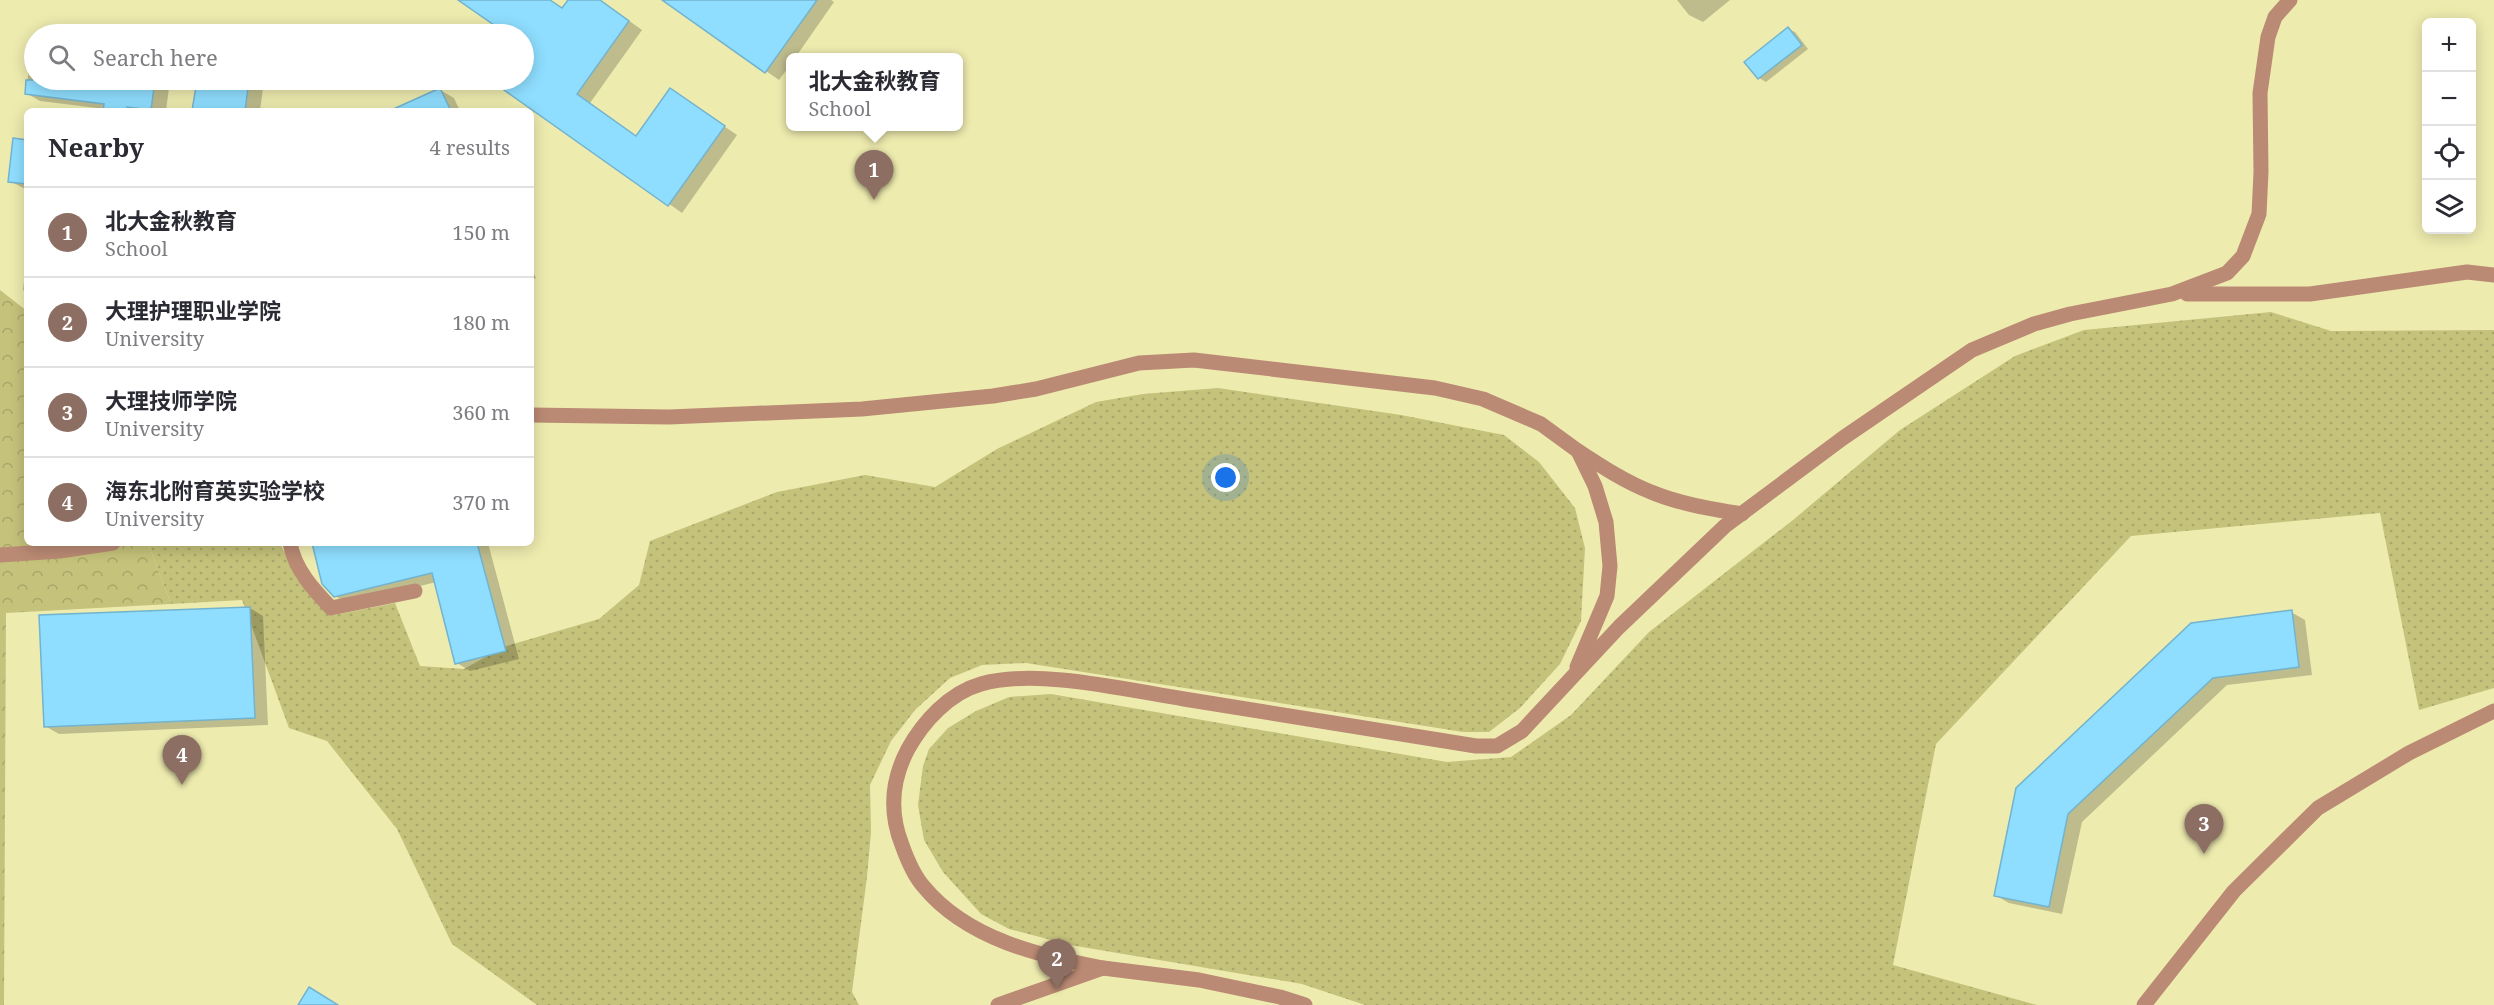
<!DOCTYPE html>
<meta charset="utf-8">
<style>
:root{--surface:#fff;--page:#f2f2f3;--text:#2b2b33;--muted:#7c7c81;--line:#e1e1e2;--accent:#db2777}
body{margin:0;font-family:"Noto Serif","Noto Sans SC",serif;background:var(--page);color:var(--text)}
.controls{position:absolute;right:18px;top:18px;display:grid;overflow:hidden;border-radius:9px;box-shadow:0 3px 15px #0003}
.controls button{width:54px;height:54px;display:grid;place-items:center;padding:0;border:0;border-bottom:2px solid var(--line);background:var(--surface);color:var(--text);font:30px sans-serif}
.you{position:absolute;left:1226px;top:478px;width:21px;height:21px;margin:-15px;border:4px solid #fff;border-radius:50%;background:#1a73e8;box-shadow:0 0 0 9px #1a73e833}
.badge{display:grid;place-items:center;width:39px;height:39px;border-radius:50%;background:var(--accent);color:#fff;font-size:20px;font-weight:700}
.pin{position:absolute;translate:-50% -50px;filter:drop-shadow(0 2px 3px #0008)}
.pin::after{content:'';position:absolute;top:32px;width:21px;height:18px;background:inherit;clip-path:polygon(0 0,100% 0,50% 100%)}
.popup{position:absolute;left:786px;top:53px;width:177px;height:78px;box-sizing:border-box;display:grid;place-content:center;border-radius:9px;background:var(--surface);filter:drop-shadow(0 2px 4px #0005);font-size:20px;white-space:nowrap;color:var(--muted)}
.popup b{font-size:22px;color:var(--text)}
.popup::after{content:'';position:absolute;left:50%;top:100%;margin-left:-12px;border:12px solid transparent;border-top-color:var(--surface)}
.list{margin:0;padding:0;list-style:none}
h2{display:flex;justify-content:space-between;align-items:center;height:78px;margin:0;padding:0 24px;font-size:26px}
h2 small{font-size:20px;font-weight:400;color:var(--muted)}
.list li{display:grid;grid-template-columns:39px 1fr auto;gap:18px;align-items:center;box-sizing:border-box;height:90px;padding:0 24px;border-top:2px solid var(--line)}
.list b{display:block;font-size:22px;white-space:nowrap}
.list p{margin:0;font-size:20px;white-space:nowrap;color:var(--muted)}
.list em{font-size:20px;font-style:normal;color:var(--muted)}
.icon{flex:none;width:33px;height:33px;fill:none;stroke:currentColor;stroke-width:2;stroke-linecap:round;stroke-linejoin:round}
.map{position:relative;flex:none;width:2494px;height:1005px;overflow:hidden}
.search{position:absolute;background:var(--surface);box-shadow:0 3px 15px #0003;left:24px;top:24px;width:510px;height:66px;display:flex;align-items:center;gap:15px;box-sizing:border-box;padding:0 21px;border-radius:33px;color:var(--muted);font-size:22px}
.panel{position:absolute;background:var(--surface);box-shadow:0 3px 15px #0003;left:24px;top:108px;width:510px;height:438px;border-radius:9px}
.map>svg:first-child{display:block}
.grass{fill:url(#grass-dots)}
.park{fill:url(#park-crowns)}
.shadow{fill:#0003}
.building{fill:#8fdeff;stroke:#72b3ce;stroke-width:1.5}
.lines{fill:none;stroke-linecap:round;stroke-linejoin:round}
.minor{stroke:#ba8a74;stroke-width:15}
</style>
<div class="map">
<svg width="2494" height="1005" viewBox="0 0 2494 1005">
<defs>
<pattern id="grass-dots" width="8" height="8" patternUnits="userSpaceOnUse" patternTransform="scale(1.5)"><rect width="8" height="8" fill="#c5c27b"/><path d="M2 2h.1M6 6h.1" fill="none" stroke="#a9a669" stroke-width="1.8" stroke-linecap="round"/></pattern>
<pattern id="park-crowns" width="20" height="18" patternUnits="userSpaceOnUse" patternTransform="scale(1.5)"><rect width="20" height="18" fill="#c5c27b"/><path d="M2 6a3 3 0 1 1 6 0M12 15a3 3 0 1 1 6 0" fill="none" stroke="#a9a669"/></pattern>
</defs>
<rect width="100%" height="100%" fill="#eeebaf"/>
<!-- grass -->
<g class="grass">
<polygon points="2271,312 2331,331 2494,330 2494,688 2419,710 2380,513 2131,536 1936,744 1893,965 2037,1005 1365,1005 1302,984 1070,945 1009,929 981,914 943,872 924,840 918,805 923,766 929,749 948,728 976,711 1009,697 1051,694 1447,762 1511,757 1571,715 1649,632 1793,520 1900,430 2015,356 2084,330"/>
<polygon points="1218,388 1401,415 1504,435 1539,462 1575,508 1585,548 1581,621 1560,664 1520,708 1489,732 1463,732 1026,663 982,665 950,678 915,710 891,741 870,785 871,832 867,877 852,992 859,1005 537,1005 452,944 397,829 327,741 289,728 242,600 171,604 148,543 280,543 297,579 334,615 395,603 420,666 464,669 503,647 599,619 639,585 650,541 777,492 865,475 935,487 997,449 1096,402 1143,394"/>
</g>
<!-- park -->
<polygon class="park" points="0,290 27,311 27,543 148,543 171,604 6,613 4,1005 0,1005"/>
<!-- shadow -->
<g class="shadow">
<polygon points="460,0 548,0 563,9 569,0 600,0 642,30 590,103 637,137 670,90 737,135 682,213 506,89 513,80 524,80 524,65 533,51 524,45 524,34 509,34"/>
<polygon points="664,0 831,0 834,2 795,58 790,58 790,65 779,80"/>
<polygon points="1677,0 1730,0 1703,22 1689,15"/>
<polygon points="115,29 136,32 141,34 114,34"/>
<polygon points="1788,29 1795,32 1808,49 1766,82 1759,78 1746,62"/>
<polygon points="32,44 34,45 34,80 170,80 166,111 104,111 105,109 40,101 26,93"/>
<polygon points="198,80 264,80 260,111 194,111"/>
<polygon points="440,90 454,98 460,111 393,111"/>
<polygon points="27,141 27,190 10,181"/>
<polygon points="27,255 27,292 23,290"/>
<polygon points="531,267 536,278 531,281"/>
<polygon points="324,543 488,543 519,659 470,671 457,663 436,582 349,604 335,596"/>
<polygon points="250,608 263,616 268,725 59,734 45,726"/>
<polygon points="2291,612 2305,620 2312,675 2227,685 2082,822 2062,914 2009,903 1995,895 2192,624"/>
</g>
<!-- building -->
<g class="building">
<polygon points="458,0 550,0 562,8 568,0 600,0 629,21 577,94 636,136 670,88 725,126 668,206 504,90 511,80 524,80 524,62 531,52 524,47 524,34 507,34"/>
<polygon points="662,0 817,0 765,73"/>
<polygon points="1788,27 1802,45 1758,79 1744,62"/>
<polygon points="26,80 155,80 151,110 127,107 127,111 103,111 104,104 25,94"/>
<polygon points="197,80 249,80 245,111 192,111"/>
<polygon points="440,88 451,111 389,111"/>
<polygon points="13,138 27,140 27,184 8,182"/>
<polygon points="312,543 477,543 506,651 455,664 432,573 334,597 322,584"/>
<polygon points="250,607 255,718 44,727 39,615"/>
<polygon points="2292,610 2299,667 2213,678 2068,814 2049,907 1994,896 2016,788 2191,623"/>
<polygon points="309,987 338,1005 298,1005"/>
</g>
<g class="lines">
<!-- minor -->
<g class="minor">
<polyline points="2187,294 2310,294 2467,272 2494,275"/>
<polyline points="531,415 669,417 862,409 993,396 1036,389 1139,363 1194,360 1435,388 1483,399 1541,424 1578,451 1595,486 1606,522 1610,566 1607,596 1577,667"/>
<path d="M 1578,451 C 1601,466 1625,482 1651,492 C 1680,504 1711,509 1742,514"/>
<path d="M 290,543 C 295,570 313,589 331,608 L 415,591"/>
<polyline points="0,555 60,551 113,543"/>
<path d="M 1103,968 C 1040,956 967,939 924,887 C 914,876 907,859 902,845 C 889,812 891,781 908,749 C 923,722 949,693 981,684 C 1036,668 1127,690 1184,699 C 1281,715 1379,730 1476,746 L 1497,746 L 1522,731 L 1619,627 L 1725,526 L 1843,438 L 1972,350 L 2034,324 L 2070,314 L 2172,294 L 2227,273 L 2243,256 L 2259,214 L 2261,172 L 2260,93 L 2268,37 L 2275,17 L 2290,0"/>
<polyline points="998,1005 1103,968 1199,980 1280,997 1305,1005"/>
<polyline points="2144,1005 2234,891 2318,808 2409,753 2494,711"/>
</g>
</g>
</svg>
<div class="controls">
<button>+</button>
<button>−</button>
<button><svg class="icon" aria-label="locate" viewBox="0 0 24 24"><circle cx="12" cy="12" r="6"/><path d="M12 2v4M12 18v4M2 12h4M18 12h4"/></svg></button>
<button><svg class="icon" aria-label="layers" viewBox="0 0 24 24"><path d="M12 4l9 5-9 5-9-5zM3 14l9 5 9-5"/></svg></button>
</div>
<div class="you"></div>
<div class="pin badge" style="left:874px;top:200px;background:#8d6e63">1</div>
<div class="popup"><b>北大金秋教育</b>School</div>
<div class="pin badge" style="left:1057px;top:989px;background:#8d6e63">2</div>
<div class="pin badge" style="left:2204px;top:854px;background:#8d6e63">3</div>
<div class="pin badge" style="left:182px;top:785px;background:#8d6e63">4</div>
<div class="search"><svg class="icon" aria-label="search" viewBox="0 0 24 24"><circle cx="10" cy="10" r="6"/><path d="M15 15l6 6"/></svg>Search here</div>
<section class="panel">
<h2>Nearby<small>4 results</small></h2>
<ul class="list">
<li><span class="badge" style="background:#8d6e63">1</span><div><b>北大金秋教育</b><p>School</p></div><em>150 m</em></li>
<li><span class="badge" style="background:#8d6e63">2</span><div><b>大理护理职业学院</b><p>University</p></div><em>180 m</em></li>
<li><span class="badge" style="background:#8d6e63">3</span><div><b>大理技师学院</b><p>University</p></div><em>360 m</em></li>
<li><span class="badge" style="background:#8d6e63">4</span><div><b>海东北附育英实验学校</b><p>University</p></div><em>370 m</em></li>
</ul>
</section>
</div>
